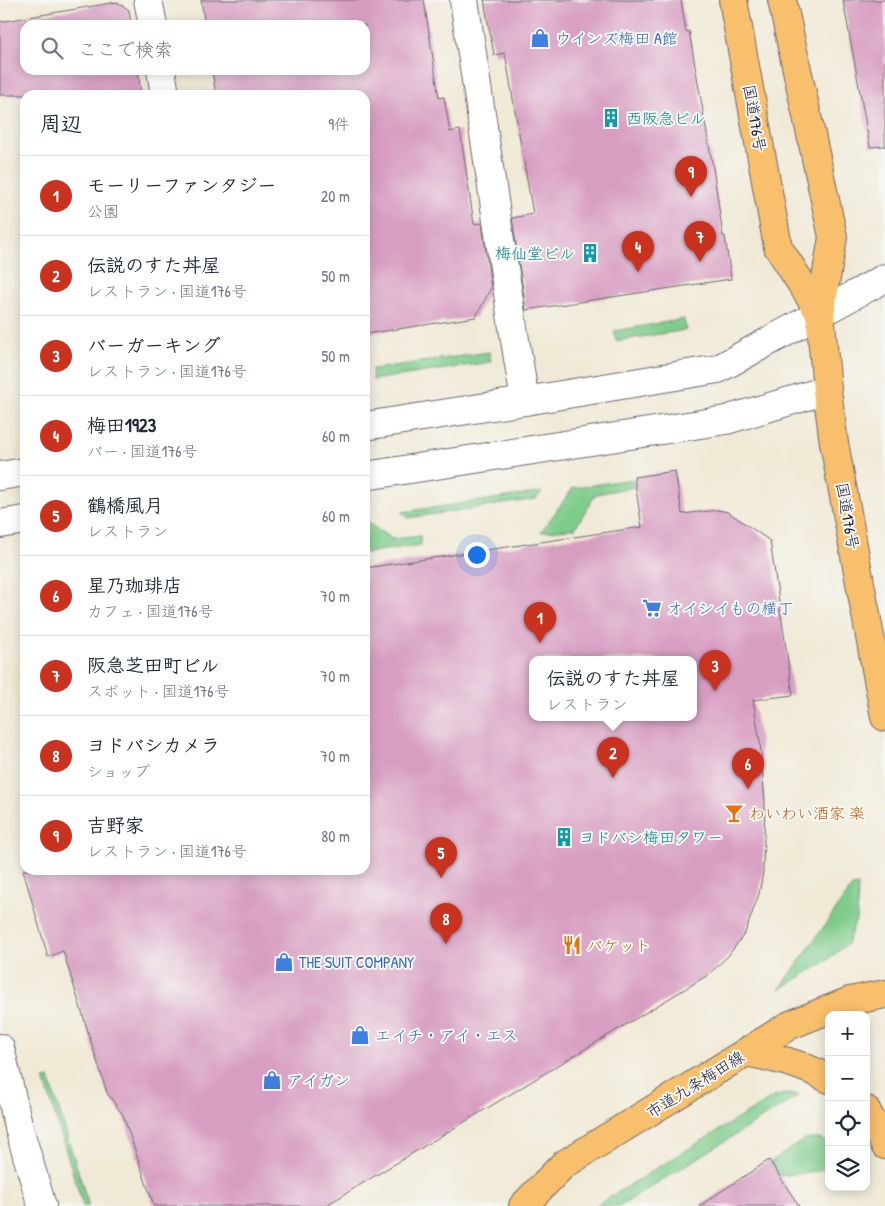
<!DOCTYPE html>
<html lang="ja">
<meta charset="utf-8">
<style>
:root{--surface:#fff;--page:#f2f2f3;--text:#1f2937;--muted:#747a83;--line:#e0e1e3;--accent:#c8321e}
body{margin:0;font-family:"Patrick Hand","Klee One",sans-serif;background:var(--page);color:var(--text)}
.controls{position:absolute;right:15px;bottom:15px;display:grid;overflow:hidden;border-radius:10px;box-shadow:0 2px 12px #0003}
.controls button{width:45px;height:45px;display:grid;place-items:center;padding:0;border:0;border-bottom:1px solid var(--line);background:var(--surface);color:var(--text);font:25px sans-serif}
.you{position:absolute;left:476px;top:554px;width:18px;height:18px;margin:-12px;border:4px solid #fff;border-radius:50%;background:#1a73e8;box-shadow:0 0 0 8px #1a73e833}
.badge{display:grid;place-items:center;width:32px;height:32px;border-radius:50%;background:var(--accent);color:#fff;font-size:16px;font-weight:700}
.pin{position:absolute;translate:-50% -41px;filter:drop-shadow(0 1px 2px #0008)}
.pin::after{content:'';position:absolute;top:26px;width:18px;height:15px;background:inherit;clip-path:polygon(0 0,100% 0,50% 100%)}
.popup{position:absolute;left:529px;top:656px;width:168px;height:65px;box-sizing:border-box;display:grid;place-content:center;border-radius:10px;background:var(--surface);filter:drop-shadow(0 1px 4px #0005);font-size:16px;white-space:nowrap;color:var(--muted)}
.popup b{font-size:19px;color:var(--text)}
.popup::after{content:'';position:absolute;left:50%;top:100%;margin-left:-10px;border:10px solid transparent;border-top-color:var(--surface)}
.list{margin:0;padding:0;list-style:none}
h2{display:flex;justify-content:space-between;align-items:center;height:65px;margin:0;padding:0 20px;font-size:21px}
h2 small{font-size:16px;font-weight:400;color:var(--muted)}
.list li{display:grid;grid-template-columns:32px 1fr auto;gap:15px;align-items:center;box-sizing:border-box;height:80px;padding:0 20px;border-top:1px solid var(--line)}
.list b{display:block;font-size:19px;white-space:nowrap}
.list p{margin:0;font-size:16px;white-space:nowrap;color:var(--muted)}
.list em{font-size:16px;font-style:normal;color:var(--muted)}
.icon{flex:none;width:28px;height:28px;fill:none;stroke:currentColor;stroke-width:2;stroke-linecap:round;stroke-linejoin:round}
.map{position:relative;flex:none;width:885px;height:1206px;overflow:hidden}
.search{position:absolute;background:var(--surface);box-shadow:0 2px 12px #0003;left:20px;top:20px;width:350px;height:55px;display:flex;align-items:center;gap:12px;box-sizing:border-box;padding:0 18px;border-radius:15px;color:var(--muted);font-size:19px}
.panel{position:absolute;background:var(--surface);box-shadow:0 2px 12px #0003;left:20px;top:90px;width:350px;height:785px;border-radius:15px}
.map>svg:first-child{display:block}
.green{fill:#7fcc8b;stroke:#507763}
.building{fill:#d89ec2;fill-rule:evenodd}
.lines{fill:none;stroke-linecap:round;stroke-linejoin:round}
.minor-casing{stroke:#6a6871;stroke-width:30}
.major-casing{stroke:#6a6871;stroke-width:30}
.highway-casing{stroke:#6a6871;stroke-width:30}
.minor{stroke:#fff;stroke-width:28}
.major{stroke:#f8bf6c;stroke-width:28}
.highway{stroke:#f8bf6c;stroke-width:28}
.labels{text-anchor:middle;dominant-baseline:central;stroke-width:4;stroke-linejoin:round;paint-order:stroke}
.shop-label{font-size:16px;fill:#366cbe;stroke:#f6f6f2;text-anchor:start}
.culture-label{font-size:16px;fill:#0d838f;stroke:#f6f6f2;text-anchor:start}
.street-label{font-size:16px;fill:#22223b;stroke:#f6f6f2}
.food-label{font-size:16px;fill:#c56008;stroke:#f6f6f2;text-anchor:start}
</style>
<div class="map">
<svg width="885" height="1206" viewBox="0 0 885 1206">
<rect width="100%" height="100%" fill="#f6f6f2"/>
<filter id="ink" filterUnits="userSpaceOnUse"><feTurbulence type="fractalNoise" baseFrequency=".02" numOctaves="2"/><feDisplacementMap in="SourceGraphic" scale="10" xChannelSelector="R" yChannelSelector="G"/><feConvolveMatrix kernelMatrix="1 2 1 2 8 2 1 2 1" color-interpolation-filters="sRGB"/></filter>
<filter id="wash" filterUnits="userSpaceOnUse"><feTurbulence type="fractalNoise" baseFrequency=".0096" numOctaves="4" result="noise"/><feDisplacementMap in="SourceGraphic" scale="20" xChannelSelector="R" yChannelSelector="G"/><feGaussianBlur stdDeviation="1.12" result="paint"/><feColorMatrix in="noise" values="0 0 0 0 0 0 0 0 0 0 0 0 0 0 0 0 0 1.4 0 .05"/><feComposite in="paint" operator="in"/></filter>
<g filter="url(#wash)">
<rect width="100%" height="100%" fill="#f0e9d5"/>
<!-- green -->
<g class="green">
<polygon points="684,319 686,330 616,341 614,331"/>
<polygon points="489,352 491,362 373,380 372,369"/>
<polygon points="632,479 634,487 596,494 575,528 541,532 573,488"/>
<polygon points="542,492 536,499 408,518 402,512"/>
<polygon points="365,521 392,539 420,536 421,545 365,553"/>
<polygon points="858,886 857,917 847,944 825,962 779,990 852,887"/>
<polygon points="49,1078 89,1206 83,1206 44,1079"/>
<polygon points="787,1094 800,1095 620,1206 595,1206 775,1096"/>
<polygon points="805,1139 820,1139 829,1144 829,1167 818,1171 780,1176 771,1162"/>
</g>
<g id="blocks">
<!-- building -->
<g class="building">
<polygon points="201,0 424,0 439,98 444,97 450,132 460,130 474,224 482,223 491,288 476,317 365,334 365,95 216,95 212,70 365,70 365,25 205,25"/>
<polygon points="484,0 681,0 686,32 689,31 714,174 723,236 725,236 731,279 526,310 512,218 533,214 505,53 494,55"/>
<polygon points="843,0 885,0 885,146 870,147"/>
<polygon points="117,2 129,10 131,25 25,25 25,70 138,70 141,95 0,95 0,22"/>
<path d="M 675,471 L 682,514 L 718,510 L 728,512 L 770,541 L 793,695 L 753,700 L 760,742 L 765,803 L 763,872 L 759,894 L 745,933 L 728,956 L 708,975 L 325,1206 L 154,1206 L 123,1115 L 107,1093 L 63,951 L 48,957 L 23,870 L 365,870 L 365,568 L 642,527 L 634,477 ZM 533,659 L 693,659 L 693,717 L 533,717 Z"/>
<polygon points="769,1160 799,1206 699,1206"/>
</g>
</g>
</g>
<g filter="url(#ink)">
<use href="#blocks" fill-opacity="0" stroke="#6a6871" stroke-width="1"/>
<g class="lines">
<!-- minor casing -->
<g class="minor-casing">
<g id="minor">
<polyline points="148,0 153,25"/>
<polyline points="464,0 514,334 525,401"/>
<polyline points="161,70 165,95"/>
<polyline points="365,426 525,401 718,369 885,278"/>
<polyline points="0,476 25,472"/>
<polyline points="365,476 726,420 827,390"/>
<polyline points="0,524 25,520"/>
<polyline points="0,1048 19,1128 42,1206"/>
</g>
</g>
<!-- major casing -->
<g class="major-casing">
<polyline id="major" points="523,1206 563,1165 790,1025 850,1001 885,994"/>
</g>
<!-- highway casing -->
<g class="highway-casing">
<g id="highway">
<polyline points="733,0 778,247 820,313"/>
<polyline points="782,0 833,237 820,313 827,390 834,443 885,717"/>
<path d="M 746,1052 C 776,1058 802,1064 829,1079"/>
<polyline points="866,1110 885,1145"/>
</g>
</g>
<!-- minor -->
<use href="#minor" class="minor"/>
<!-- major -->
<use href="#major" class="major"/>
<!-- highway -->
<use href="#highway" class="highway"/>
</g>
</g>
<!-- icons -->
<defs>
<g id="shop-bare" transform="scale(1.5)"><path d="M-5-2.5h2.3a2.7 3.5 0 0 1 5.4 0H5L5.5 6h-11ZM-1.5-2.5h3a1.5 2.3 0 0 0-3 0Z" fill="#3f7fe0" stroke="#f6f6f2" stroke-width="2.5" paint-order="stroke"/></g>
<g id="building-bare" transform="scale(1.5)"><path d="M-4-6H4V6H1V3H-1V6H-4ZM-2.5-4.3h1.7v1.8h-1.7ZM.8-4.3h1.7v1.8H.8ZM-2.5-1h1.7V.8h-1.7ZM.8-1h1.7V.8H.8Z" fill="#0f9aa8" stroke="#f6f6f2" stroke-width="2.5" paint-order="stroke"/></g>
<g id="supermarket-bare" transform="scale(1.5)"><path d="M-6-5.5h2.5l.6 2H6L4.5 2H-2.5L-4.4-4H-6ZM-1.5 3.2a1.3 1.3 0 1 0 .1 0ZM3 3.2a1.3 1.3 0 1 0 .1 0Z" fill="#3f7fe0" stroke="#f6f6f2" stroke-width="2.5" paint-order="stroke"/></g>
<g id="bar-bare" transform="scale(1.5)"><path d="M-6-5H6L.8 .8V4.5H3.5V6h-7V4.5H-.8V.8Z" fill="#e8710a" stroke="#f6f6f2" stroke-width="2.5" paint-order="stroke"/></g>
<g id="restaurant-bare" transform="scale(1.5)"><path d="M-5-6h1v4h1v-4h1v4h1v-4h1v5L-1.5 .5V6h-2V.5L-5-1ZM5-6V6H3V1.5H1.5Q1.5-4 5-6Z" fill="#e8710a" stroke="#f6f6f2" stroke-width="2.5" paint-order="stroke"/></g>
</defs>
<g fill-rule="evenodd">
<use href="#shop-bare" x="540" y="38"/>
<use href="#building-bare" x="611" y="118"/>
<use href="#building-bare" x="590" y="253"/>
<use href="#supermarket-bare" x="652" y="608"/>
<use href="#bar-bare" x="734" y="813"/>
<use href="#building-bare" x="564" y="837"/>
<use href="#restaurant-bare" x="572" y="945"/>
<use href="#shop-bare" x="284" y="962"/>
<use href="#shop-bare" x="360" y="1035"/>
<use href="#shop-bare" x="272" y="1080"/>
</g>
<g class="labels">
<!-- shop labels -->
<g class="shop-label">
<text x="555" y="38">ウインズ梅田 A館</text>
<text x="667" y="608">オイシイもの横丁</text>
<text x="299" y="962">THE SUIT COMPANY</text>
<text x="375" y="1035">エイチ・アイ・エス</text>
<text x="287" y="1080">アイガン</text>
</g>
<!-- culture labels -->
<g class="culture-label">
<text x="626" y="118">西阪急ビル</text>
<text x="575" y="253" text-anchor="end">梅仙堂ビル</text>
<text x="579" y="837">ヨドバシ梅田タワー</text>
</g>
<!-- street labels -->
<g class="street-label">
<text transform="translate(755 118) rotate(80)">国道176号</text>
<text transform="translate(848 516) rotate(80)">国道176号</text>
<text transform="translate(695 1084) rotate(-32)">市道九条梅田線</text>
</g>
<!-- food labels -->
<g class="food-label">
<text x="749" y="813">わいわい酒家 楽</text>
<text x="587" y="945">バケット</text>
</g>
</g>
</svg>
<div class="controls">
<button>+</button>
<button>−</button>
<button><svg class="icon" aria-label="locate" viewBox="0 0 24 24"><circle cx="12" cy="12" r="6"/><path d="M12 2v4M12 18v4M2 12h4M18 12h4"/></svg></button>
<button><svg class="icon" aria-label="layers" viewBox="0 0 24 24"><path d="M12 4l9 5-9 5-9-5zM3 14l9 5 9-5"/></svg></button>
</div>
<div class="you"></div>
<div class="pin badge" style="left:540px;top:643px">1</div>
<div class="pin badge" style="left:613px;top:778px">2</div>
<div class="popup"><b>伝説のすた丼屋</b>レストラン</div>
<div class="pin badge" style="left:715px;top:691px">3</div>
<div class="pin badge" style="left:638px;top:272px">4</div>
<div class="pin badge" style="left:441px;top:878px">5</div>
<div class="pin badge" style="left:748px;top:789px">6</div>
<div class="pin badge" style="left:700px;top:262px">7</div>
<div class="pin badge" style="left:446px;top:944px">8</div>
<div class="pin badge" style="left:691px;top:197px">9</div>
<div class="search"><svg class="icon" aria-label="search" viewBox="0 0 24 24"><circle cx="10" cy="10" r="6"/><path d="M15 15l6 6"/></svg>ここで検索</div>
<section class="panel">
<h2>周辺<small>9件</small></h2>
<ul class="list">
<li><span class="badge">1</span><div><b>モーリーファンタジー</b><p>公園</p></div><em>20 m</em></li>
<li><span class="badge">2</span><div><b>伝説のすた丼屋</b><p>レストラン · 国道176号</p></div><em>50 m</em></li>
<li><span class="badge">3</span><div><b>バーガーキング</b><p>レストラン · 国道176号</p></div><em>50 m</em></li>
<li><span class="badge">4</span><div><b>梅田1923</b><p>バー · 国道176号</p></div><em>60 m</em></li>
<li><span class="badge">5</span><div><b>鶴橋風月</b><p>レストラン</p></div><em>60 m</em></li>
<li><span class="badge">6</span><div><b>星乃珈琲店</b><p>カフェ · 国道176号</p></div><em>70 m</em></li>
<li><span class="badge">7</span><div><b>阪急芝田町ビル</b><p>スポット · 国道176号</p></div><em>70 m</em></li>
<li><span class="badge">8</span><div><b>ヨドバシカメラ</b><p>ショップ</p></div><em>70 m</em></li>
<li><span class="badge">9</span><div><b>吉野家</b><p>レストラン · 国道176号</p></div><em>80 m</em></li>
</ul>
</section>
</div>
